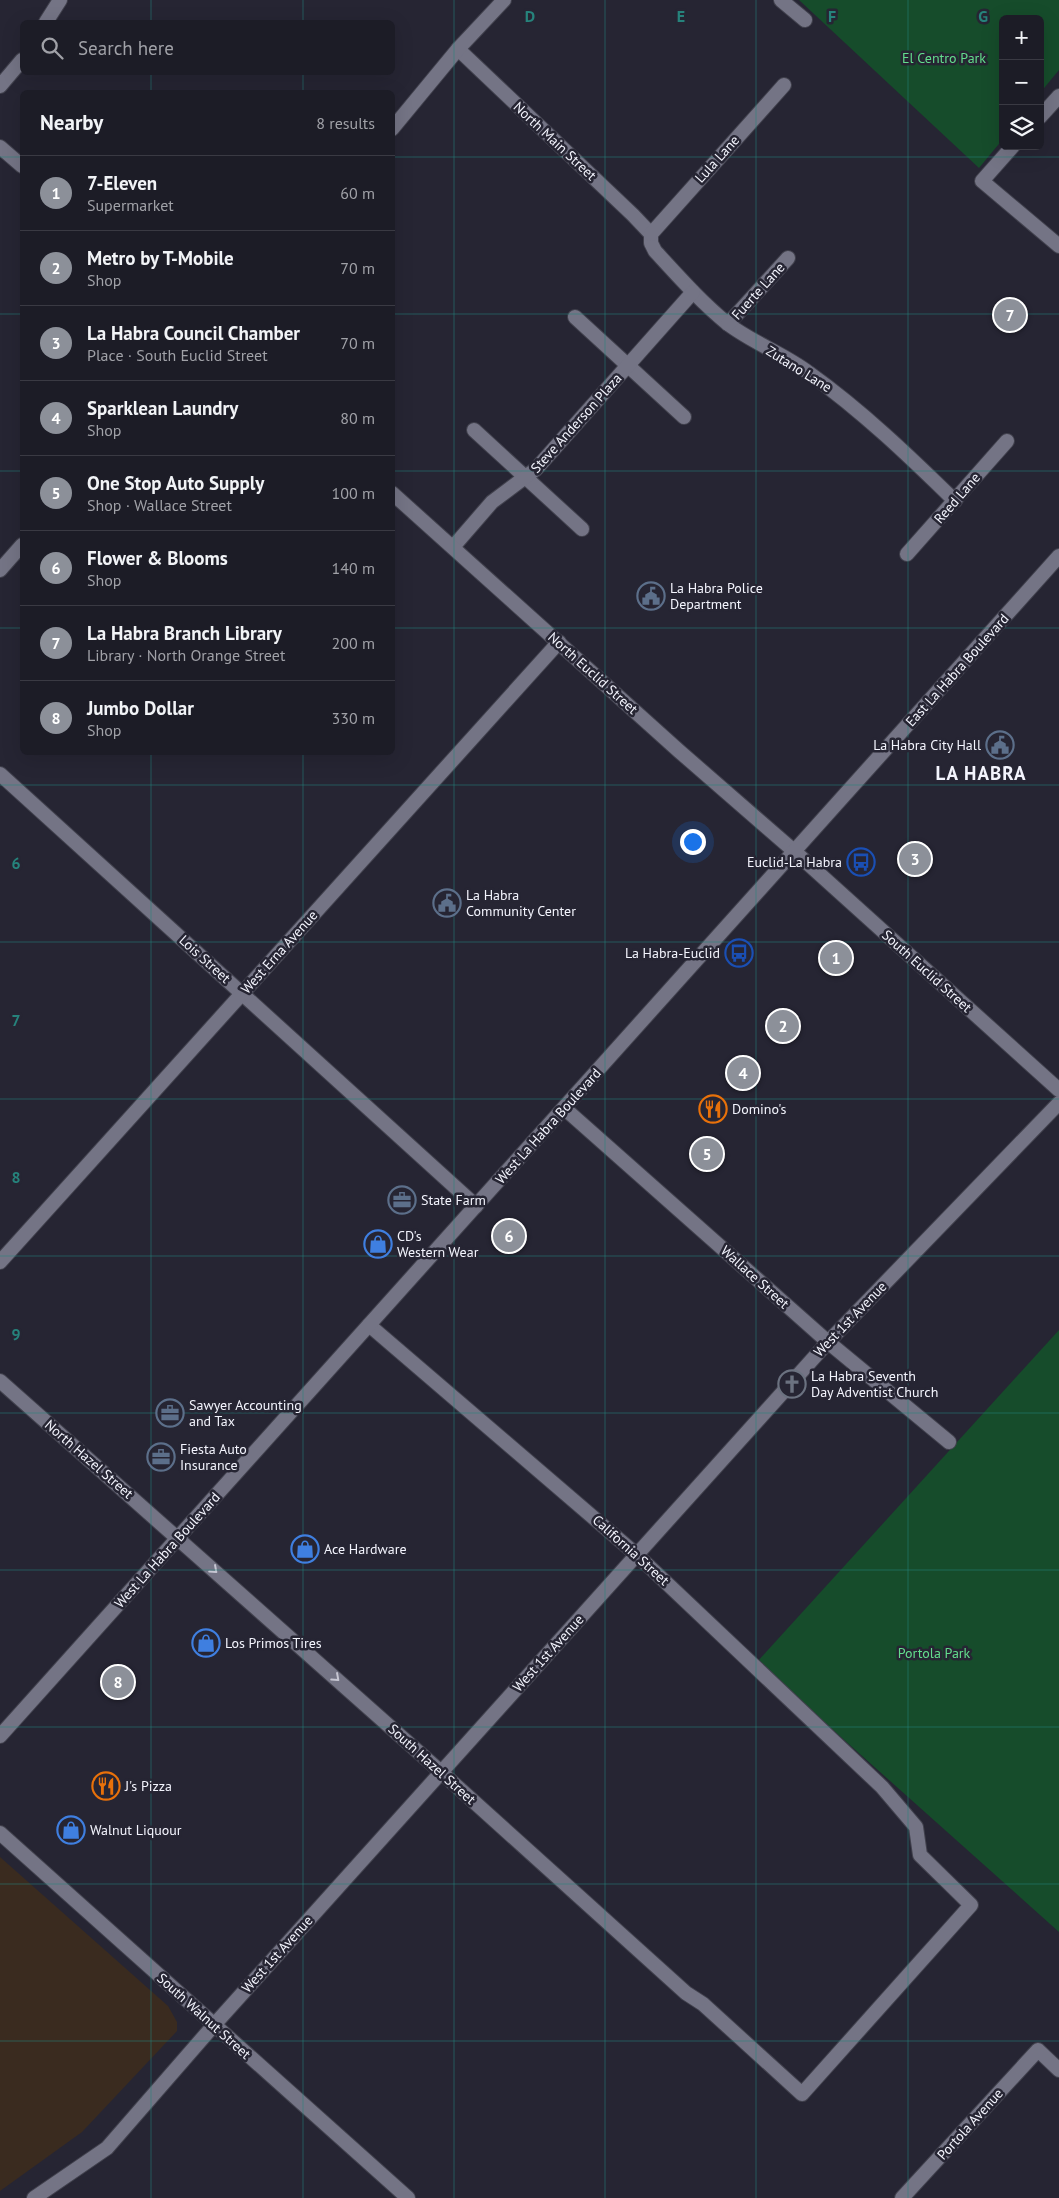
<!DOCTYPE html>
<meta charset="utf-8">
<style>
:root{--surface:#1c1c26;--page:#25252e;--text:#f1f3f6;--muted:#a0a1a7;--line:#3a3a43;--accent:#8c9099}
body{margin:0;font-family:"PT Sans",sans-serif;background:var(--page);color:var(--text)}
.controls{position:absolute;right:15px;top:15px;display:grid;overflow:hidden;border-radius:8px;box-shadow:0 5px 20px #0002}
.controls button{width:45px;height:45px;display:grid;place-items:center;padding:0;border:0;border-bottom:1px solid var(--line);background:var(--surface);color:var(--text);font:25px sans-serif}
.you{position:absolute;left:692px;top:841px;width:18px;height:18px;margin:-12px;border:4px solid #fff;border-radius:50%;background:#1a73e8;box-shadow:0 0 0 8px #1a73e833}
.badge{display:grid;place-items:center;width:32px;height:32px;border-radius:50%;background:var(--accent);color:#fff;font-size:16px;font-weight:700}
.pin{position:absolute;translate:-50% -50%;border:2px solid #fff;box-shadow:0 1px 5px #0006}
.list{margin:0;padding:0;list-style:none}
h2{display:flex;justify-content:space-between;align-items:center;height:65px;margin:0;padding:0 20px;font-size:21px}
h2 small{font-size:16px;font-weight:400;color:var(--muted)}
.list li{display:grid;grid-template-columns:32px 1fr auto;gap:15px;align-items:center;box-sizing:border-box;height:75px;padding:0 20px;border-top:1px solid var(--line)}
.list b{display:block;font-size:19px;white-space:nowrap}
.list p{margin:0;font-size:16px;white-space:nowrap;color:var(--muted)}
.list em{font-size:16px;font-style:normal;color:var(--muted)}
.icon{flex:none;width:28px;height:28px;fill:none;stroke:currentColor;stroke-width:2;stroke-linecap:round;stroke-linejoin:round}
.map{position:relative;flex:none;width:1059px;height:2198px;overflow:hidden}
.search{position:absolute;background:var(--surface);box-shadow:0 5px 20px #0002;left:20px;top:20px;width:375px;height:55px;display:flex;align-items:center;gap:12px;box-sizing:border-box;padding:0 18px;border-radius:8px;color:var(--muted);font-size:19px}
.panel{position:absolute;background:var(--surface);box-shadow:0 5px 20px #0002;left:20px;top:90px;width:375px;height:665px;border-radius:8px}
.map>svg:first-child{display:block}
.commercial{fill:#3a2b1f}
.green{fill:#164c2b}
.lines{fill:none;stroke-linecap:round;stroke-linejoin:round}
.minor-casing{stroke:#41414d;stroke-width:16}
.tertiary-casing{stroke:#41414d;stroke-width:16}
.secondary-casing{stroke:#41414d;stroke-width:16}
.minor{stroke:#747485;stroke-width:14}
.tertiary{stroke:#747485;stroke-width:14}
.secondary{stroke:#747485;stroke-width:14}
.oneway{stroke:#c7c7d3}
.grid{fill:none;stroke:#26837c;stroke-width:1;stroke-opacity:0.55}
.labels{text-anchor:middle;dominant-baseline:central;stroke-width:5;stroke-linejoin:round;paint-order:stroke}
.park-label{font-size:14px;fill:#63dd8d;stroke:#262533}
.street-label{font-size:14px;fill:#f3f4fd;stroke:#262533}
.poi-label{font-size:14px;fill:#f3f4fd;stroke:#262533;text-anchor:start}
.district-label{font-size:19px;font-weight:bold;letter-spacing:1px;fill:#f3f4fd;stroke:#262533}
.grid-label{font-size:16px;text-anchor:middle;font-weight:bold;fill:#26837c;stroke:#262533;stroke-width:5;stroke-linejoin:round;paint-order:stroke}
</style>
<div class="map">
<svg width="1059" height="2198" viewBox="0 0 1059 2198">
<rect width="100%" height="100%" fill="#262533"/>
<!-- commercial -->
<polygon class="commercial" points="0,1857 168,2006 177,2022 177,2031 82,2132 0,2191"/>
<!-- green -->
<g class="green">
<polygon points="799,0 1059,0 1059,70 1040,93 1040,19 1003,19 1003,139 979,168"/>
<polygon points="1059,1330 1059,1932 757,1662"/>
</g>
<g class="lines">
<!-- minor casing -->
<g class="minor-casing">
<g id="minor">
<polyline points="781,0 805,20"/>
<polyline points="46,22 60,0"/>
<polyline points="458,49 633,215 651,234"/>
<polyline points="0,86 22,60"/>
<polyline points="1040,117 1059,96"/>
<polyline points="392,129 458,49 504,0"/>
<polyline points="1013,146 982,181 1059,246"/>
<path d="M 651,234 L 651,243 L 655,251 C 678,276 701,302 728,324 C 753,343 784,354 809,373 C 862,411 909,456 955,501"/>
<polyline points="651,234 784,85"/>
<polyline points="575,317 684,417"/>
<polyline points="728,324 788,258"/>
<polyline points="474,430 582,529"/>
<polyline points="453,547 492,502 536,469 693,292"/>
<polyline points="907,554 1007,441"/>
<polyline points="0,570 22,545"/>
<polyline points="0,774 476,1206"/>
<polyline points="564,1108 828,1342 949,1442"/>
<polyline points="0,1262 559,642"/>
<polyline points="0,1381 441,1772 686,1993 703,2004 802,2094 971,1905 920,1855 916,1827 882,1787 637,1555 369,1325"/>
<polyline points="34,2198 107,2148 214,2025 828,1342 1059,1103"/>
<polyline points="902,2198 1038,2050 1059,2070"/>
</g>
</g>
<!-- tertiary casing -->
<g class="tertiary-casing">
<g id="tertiary">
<polyline points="0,147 22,166"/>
<polyline points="392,493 679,751 794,851"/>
<polyline points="0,1833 408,2198"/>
</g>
</g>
<!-- secondary casing -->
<g class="secondary-casing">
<g id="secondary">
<polyline points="794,851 1059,1090"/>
<polyline points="0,1736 1059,556"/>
</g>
</g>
<!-- minor -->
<use href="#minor" class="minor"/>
<!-- tertiary -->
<use href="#tertiary" class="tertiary"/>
<!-- secondary -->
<use href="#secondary" class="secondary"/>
</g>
<!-- one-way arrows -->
<defs><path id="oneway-chevron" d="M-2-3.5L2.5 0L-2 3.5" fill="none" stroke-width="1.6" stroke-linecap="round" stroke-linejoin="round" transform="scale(1.25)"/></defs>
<g class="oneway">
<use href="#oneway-chevron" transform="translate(214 1570) rotate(42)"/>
<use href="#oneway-chevron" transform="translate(336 1678) rotate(42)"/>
</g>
<!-- grid -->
<path class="grid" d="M 151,0 L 151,22M 303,0 L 303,22M 454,0 L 454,2198M 605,0 L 605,2198M 756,0 L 756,2198M 908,0 L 908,2198M 151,72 L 151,92M 303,72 L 303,92M 0,157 L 22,157M 392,157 L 1059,157M 0,314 L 22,314M 392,314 L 1059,314M 0,471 L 22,471M 392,471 L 1059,471M 0,628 L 22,628M 392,628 L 1059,628M 151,752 L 151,2198M 303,752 L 303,2198M 0,785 L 1059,785M 0,942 L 1059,942M 0,1099 L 1059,1099M 0,1256 L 1059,1256M 0,1413 L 1059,1413M 0,1570 L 1059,1570M 0,1727 L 1059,1727M 0,1884 L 1059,1884M 0,2041 L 1059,2041"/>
<!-- icons -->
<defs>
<g id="civic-ring" transform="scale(1.4375)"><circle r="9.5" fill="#262533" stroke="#5c6f8a" stroke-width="1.5"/><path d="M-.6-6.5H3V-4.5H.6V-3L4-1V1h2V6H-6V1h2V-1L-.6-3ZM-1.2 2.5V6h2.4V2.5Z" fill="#5c6f8a"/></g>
<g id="bus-ring" transform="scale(1.4375)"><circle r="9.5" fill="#262533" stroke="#1a4fb4" stroke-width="1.5"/><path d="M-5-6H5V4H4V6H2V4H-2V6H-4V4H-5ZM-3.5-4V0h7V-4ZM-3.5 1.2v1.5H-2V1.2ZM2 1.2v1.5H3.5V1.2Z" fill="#1a4fb4"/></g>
<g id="restaurant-ring" transform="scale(1.4375)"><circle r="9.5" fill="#262533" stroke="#e8710a" stroke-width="1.5"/><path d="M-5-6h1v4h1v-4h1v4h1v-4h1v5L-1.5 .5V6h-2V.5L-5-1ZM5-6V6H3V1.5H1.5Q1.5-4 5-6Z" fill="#e8710a"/></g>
<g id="office-ring" transform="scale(1.4375)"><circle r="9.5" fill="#262533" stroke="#5c6f8a" stroke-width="1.5"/><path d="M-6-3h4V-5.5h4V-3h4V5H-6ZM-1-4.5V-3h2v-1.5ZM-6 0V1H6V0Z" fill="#5c6f8a"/></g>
<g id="shop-ring" transform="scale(1.4375)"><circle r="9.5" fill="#262533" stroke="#3f7fe0" stroke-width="1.5"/><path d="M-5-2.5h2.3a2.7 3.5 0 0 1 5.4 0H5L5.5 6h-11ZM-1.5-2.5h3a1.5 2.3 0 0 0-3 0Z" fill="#3f7fe0"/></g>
<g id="church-ring" transform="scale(1.4375)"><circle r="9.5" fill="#262533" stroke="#6b7280" stroke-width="1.5"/><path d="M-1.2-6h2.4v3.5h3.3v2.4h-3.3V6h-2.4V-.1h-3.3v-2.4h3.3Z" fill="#6b7280"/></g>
</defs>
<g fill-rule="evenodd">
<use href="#civic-ring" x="651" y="596"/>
<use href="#civic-ring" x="1000" y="745"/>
<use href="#bus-ring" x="861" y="862"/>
<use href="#civic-ring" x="447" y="903"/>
<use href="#bus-ring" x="739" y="953"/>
<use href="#restaurant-ring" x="713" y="1109"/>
<use href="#office-ring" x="402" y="1200"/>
<use href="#shop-ring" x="378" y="1244"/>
<use href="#church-ring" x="792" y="1384"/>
<use href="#office-ring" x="170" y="1413"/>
<use href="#office-ring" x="161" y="1457"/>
<use href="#shop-ring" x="305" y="1549"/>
<use href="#shop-ring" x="206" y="1643"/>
<use href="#restaurant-ring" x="106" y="1786"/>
<use href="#shop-ring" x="71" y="1830"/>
</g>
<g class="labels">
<!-- park labels -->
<g class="park-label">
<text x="944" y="58">El Centro Park</text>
<text x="934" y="1653">Portola Park</text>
</g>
<!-- street labels -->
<g class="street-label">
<text transform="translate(555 141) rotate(43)">North Main Street</text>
<text transform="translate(717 159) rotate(-48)">Lula Lane</text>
<text transform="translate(758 291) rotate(-48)">Fuerte Lane</text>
<text transform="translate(799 369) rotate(32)">Zutano Lane</text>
<text transform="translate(576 423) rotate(-48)">Steve Anderson Plaza</text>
<text transform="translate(957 498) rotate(-49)">Reed Lane</text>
<text transform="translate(957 670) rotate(-48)">East La Habra Boulevard</text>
<text transform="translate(593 673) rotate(42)">North Euclid Street</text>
<text transform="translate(279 952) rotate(-48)">West Erna Avenue</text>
<text transform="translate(205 959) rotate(42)">Lois Street</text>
<text transform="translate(927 971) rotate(42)">South Euclid Street</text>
<text transform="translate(548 1126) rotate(-48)">West La Habra Boulevard</text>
<text transform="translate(755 1277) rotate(42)">Wallace Street</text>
<text transform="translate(850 1319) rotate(-46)">West 1st Avenue</text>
<text transform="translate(89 1459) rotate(41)">North Hazel Street</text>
<text transform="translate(167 1550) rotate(-48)">West La Habra Boulevard</text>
<text transform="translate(631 1550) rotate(42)">California Street</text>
<text transform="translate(548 1653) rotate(-48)">West 1st Avenue</text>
<text transform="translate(432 1764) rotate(42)">South Hazel Street</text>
<text transform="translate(277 1954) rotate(-48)">West 1st Avenue</text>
<text transform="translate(204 2016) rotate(42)">South Walnut Street</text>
<text transform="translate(970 2124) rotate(-48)">Portola Avenue</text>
</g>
<!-- poi labels -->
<g class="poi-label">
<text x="670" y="588">La Habra Police<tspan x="670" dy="16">Department</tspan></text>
<text x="981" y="745" text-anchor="end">La Habra City Hall</text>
<text x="842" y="862" text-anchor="end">Euclid-La Habra</text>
<text x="466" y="895">La Habra<tspan x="466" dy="16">Community Center</tspan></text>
<text x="720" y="953" text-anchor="end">La Habra-Euclid</text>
<text x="732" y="1109">Domino's</text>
<text x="421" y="1200">State Farm</text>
<text x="397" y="1236">CD's<tspan x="397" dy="16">Western Wear</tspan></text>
<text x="811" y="1376">La Habra Seventh<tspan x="811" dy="16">Day Adventist Church</tspan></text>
<text x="189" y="1405">Sawyer Accounting<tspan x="189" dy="16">and Tax</tspan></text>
<text x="180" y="1449">Fiesta Auto<tspan x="180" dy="16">Insurance</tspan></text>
<text x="324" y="1549">Ace Hardware</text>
<text x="225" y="1643">Los Primos Tires</text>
<text x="125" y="1786">J's Pizza</text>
<text x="90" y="1830">Walnut Liquour</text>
</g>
<!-- district labels -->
<g class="district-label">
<text x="981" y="773">LA HABRA</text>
</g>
</g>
<g class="grid-label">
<text x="530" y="22">D</text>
<text x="681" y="22">E</text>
<text x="832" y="22">F</text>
<text x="983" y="22">G</text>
<text x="16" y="869">6</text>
<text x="16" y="1026">7</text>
<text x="16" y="1183">8</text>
<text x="16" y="1340">9</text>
</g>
</svg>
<div class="controls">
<button>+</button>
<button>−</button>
<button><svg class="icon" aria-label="layers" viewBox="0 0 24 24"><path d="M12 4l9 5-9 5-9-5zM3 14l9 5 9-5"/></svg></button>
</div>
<div class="you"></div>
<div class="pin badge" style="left:836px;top:958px">1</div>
<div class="pin badge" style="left:783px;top:1026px">2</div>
<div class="pin badge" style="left:915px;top:859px">3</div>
<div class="pin badge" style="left:743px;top:1073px">4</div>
<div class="pin badge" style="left:707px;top:1154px">5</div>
<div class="pin badge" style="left:509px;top:1236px">6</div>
<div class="pin badge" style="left:1010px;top:315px">7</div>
<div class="pin badge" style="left:118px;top:1682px">8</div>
<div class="search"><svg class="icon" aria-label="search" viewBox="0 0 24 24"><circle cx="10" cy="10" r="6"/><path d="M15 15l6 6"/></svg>Search here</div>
<section class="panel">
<h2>Nearby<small>8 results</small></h2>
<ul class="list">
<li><span class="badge">1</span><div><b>7-Eleven</b><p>Supermarket</p></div><em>60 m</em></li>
<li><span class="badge">2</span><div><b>Metro by T-Mobile</b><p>Shop</p></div><em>70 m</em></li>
<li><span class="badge">3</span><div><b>La Habra Council Chamber</b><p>Place · South Euclid Street</p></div><em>70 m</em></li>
<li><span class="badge">4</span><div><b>Sparklean Laundry</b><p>Shop</p></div><em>80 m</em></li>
<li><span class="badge">5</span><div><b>One Stop Auto Supply</b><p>Shop · Wallace Street</p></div><em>100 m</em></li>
<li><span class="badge">6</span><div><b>Flower &amp; Blooms</b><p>Shop</p></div><em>140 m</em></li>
<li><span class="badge">7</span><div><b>La Habra Branch Library</b><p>Library · North Orange Street</p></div><em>200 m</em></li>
<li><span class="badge">8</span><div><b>Jumbo Dollar</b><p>Shop</p></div><em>330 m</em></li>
</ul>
</section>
</div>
